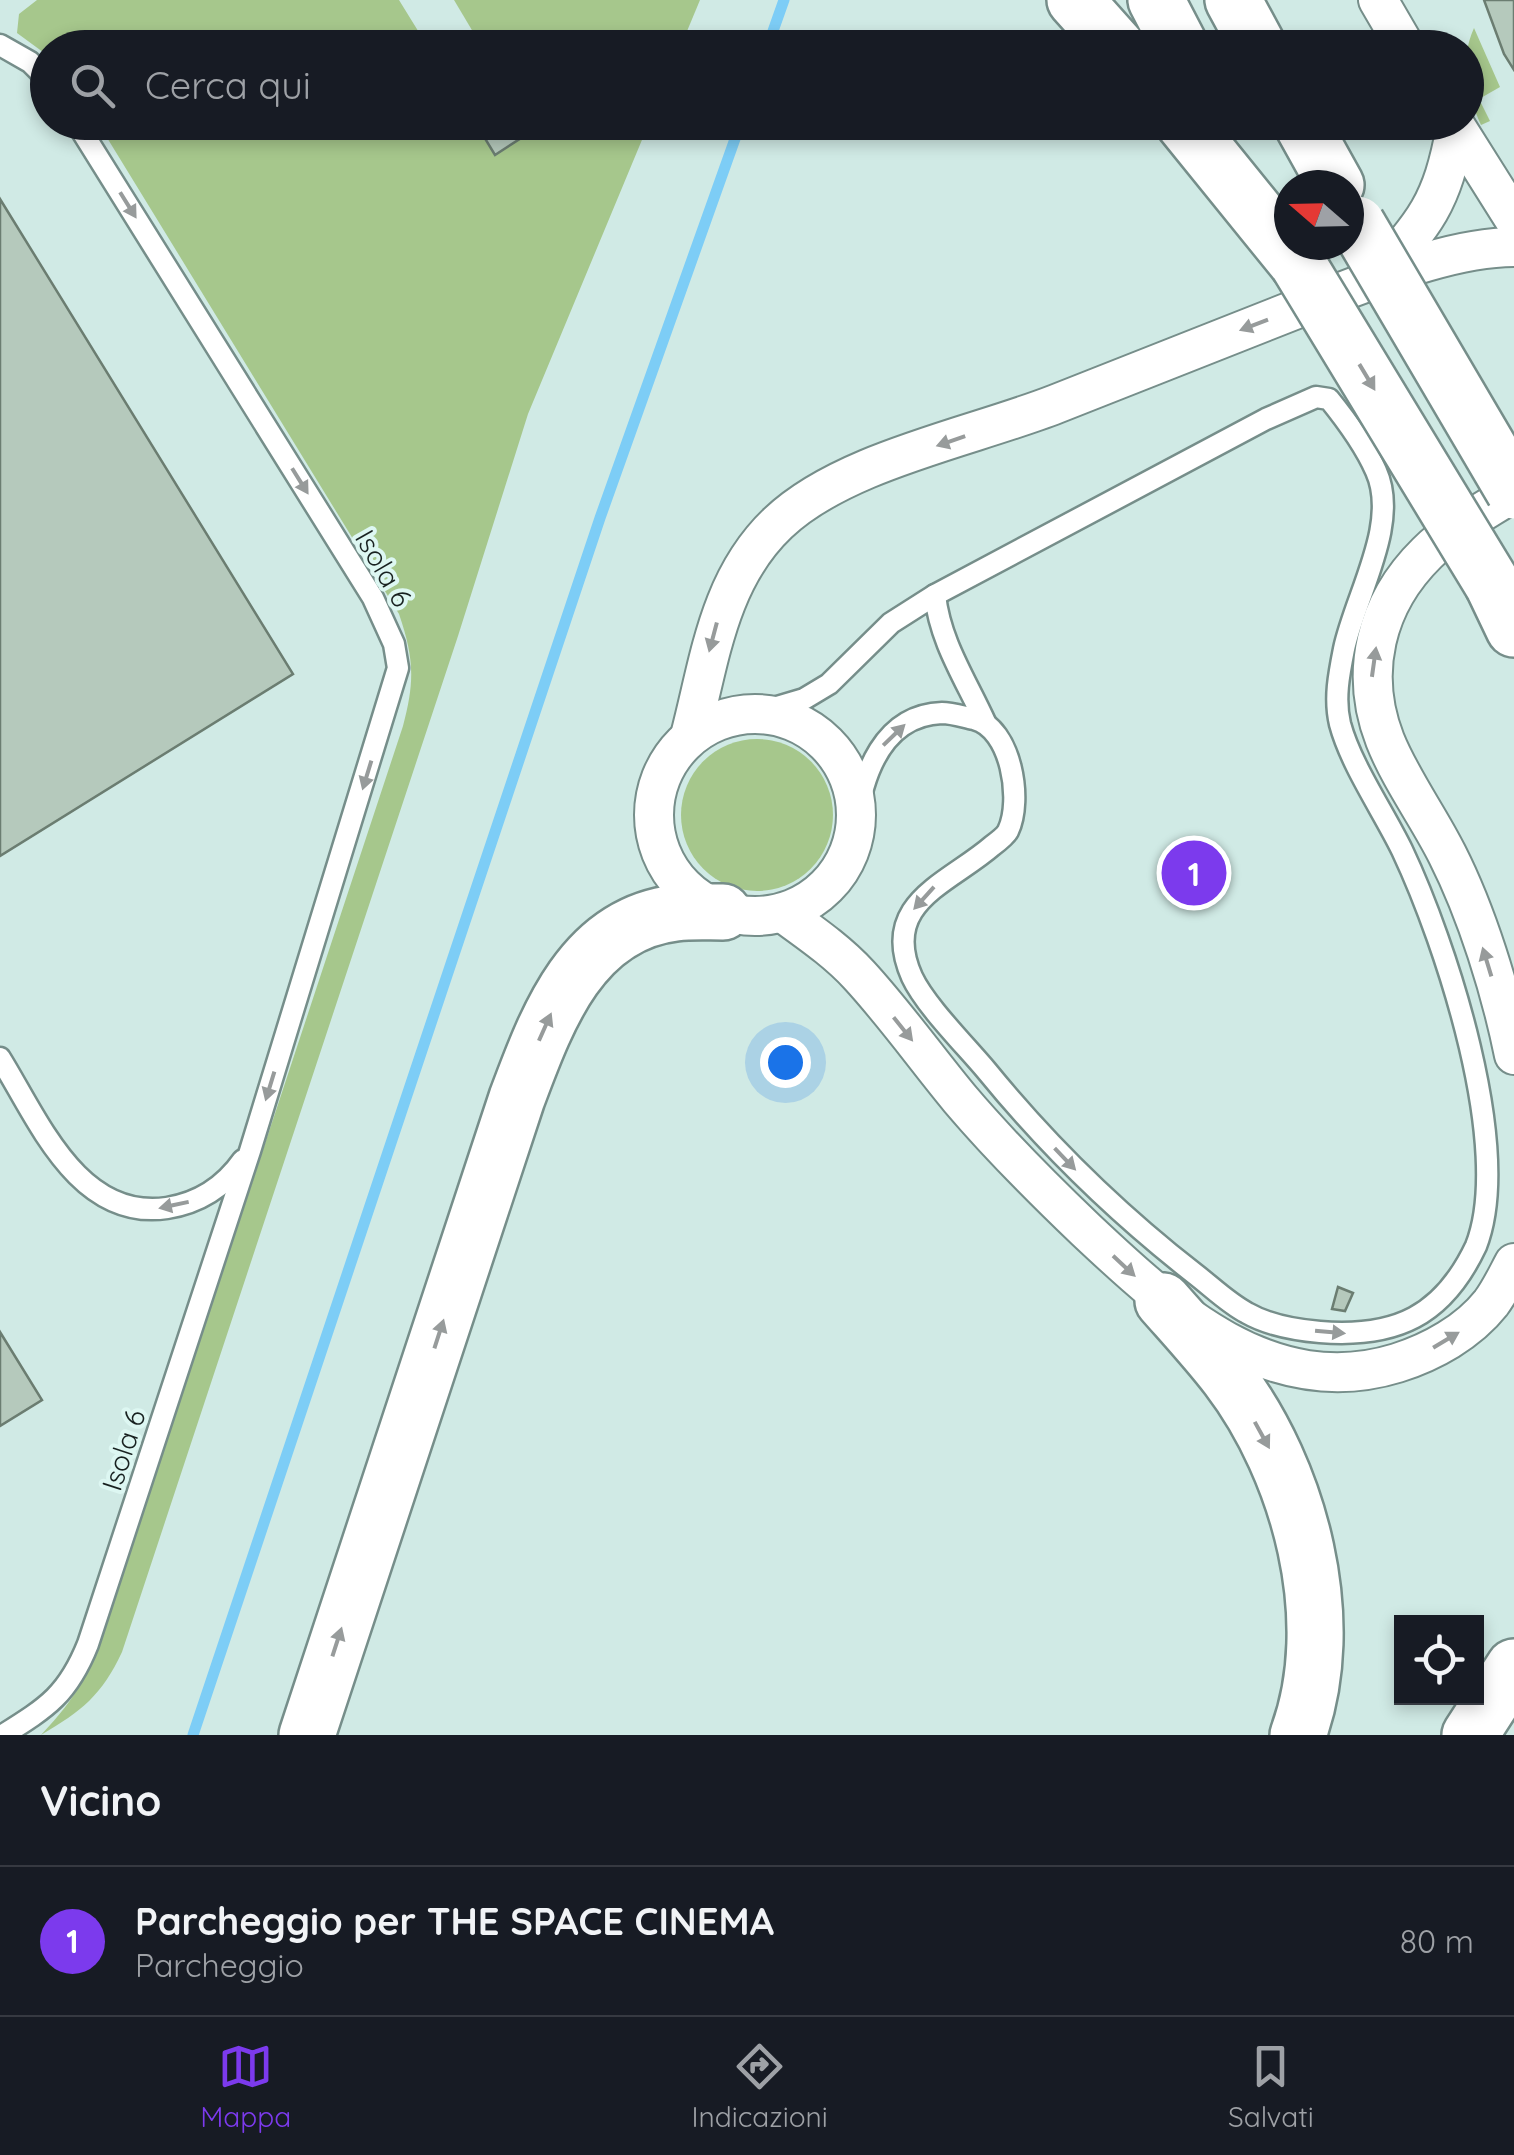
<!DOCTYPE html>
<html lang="it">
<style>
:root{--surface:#171b24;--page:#242831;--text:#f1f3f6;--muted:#9ea1a6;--line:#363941;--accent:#7c3aed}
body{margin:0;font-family:Quicksand,sans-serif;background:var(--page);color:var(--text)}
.controls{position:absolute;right:30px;bottom:30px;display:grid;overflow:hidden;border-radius:0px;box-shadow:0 5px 15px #0003}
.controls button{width:90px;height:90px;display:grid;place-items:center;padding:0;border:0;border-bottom:2px solid var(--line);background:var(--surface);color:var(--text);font:50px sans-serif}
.compass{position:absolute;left:1274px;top:170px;width:90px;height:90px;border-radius:50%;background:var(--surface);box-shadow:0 5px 15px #0003;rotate:290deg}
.you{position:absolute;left:785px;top:1062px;width:35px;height:35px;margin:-25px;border:8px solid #fff;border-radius:50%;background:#1a73e8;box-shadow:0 0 0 15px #1a73e833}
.badge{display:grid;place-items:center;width:65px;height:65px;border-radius:50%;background:var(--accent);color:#fff;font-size:32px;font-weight:700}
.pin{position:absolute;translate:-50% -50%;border:5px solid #fff;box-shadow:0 2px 10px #0006}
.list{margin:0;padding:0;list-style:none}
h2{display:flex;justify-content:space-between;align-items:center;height:130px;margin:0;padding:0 40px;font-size:42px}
h2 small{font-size:32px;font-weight:400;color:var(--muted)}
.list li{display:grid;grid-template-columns:65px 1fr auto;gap:30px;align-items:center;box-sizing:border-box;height:150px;padding:0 40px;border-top:2px solid var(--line)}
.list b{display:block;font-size:38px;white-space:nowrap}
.list p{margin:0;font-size:32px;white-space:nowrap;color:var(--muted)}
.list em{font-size:32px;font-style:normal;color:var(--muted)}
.icon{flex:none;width:55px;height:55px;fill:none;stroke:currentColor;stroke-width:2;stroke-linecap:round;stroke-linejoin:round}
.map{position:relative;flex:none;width:1514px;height:1735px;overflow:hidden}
.search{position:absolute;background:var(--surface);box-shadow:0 5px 15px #0003;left:30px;right:30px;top:30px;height:110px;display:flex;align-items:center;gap:25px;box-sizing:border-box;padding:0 35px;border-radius:55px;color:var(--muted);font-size:38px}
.sheet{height:280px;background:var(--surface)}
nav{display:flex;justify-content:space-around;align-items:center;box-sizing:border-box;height:140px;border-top:2px solid var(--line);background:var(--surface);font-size:28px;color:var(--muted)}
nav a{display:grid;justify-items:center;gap:5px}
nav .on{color:var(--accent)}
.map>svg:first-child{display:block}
.green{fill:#a6c78c}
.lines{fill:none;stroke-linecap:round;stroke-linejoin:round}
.stream{stroke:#7dcdf6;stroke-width:11}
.building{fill:#b5c9bc;stroke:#6b7d71;stroke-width:2.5}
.lane-casing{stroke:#768e8a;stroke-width:25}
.street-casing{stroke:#768e8a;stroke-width:42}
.highway-casing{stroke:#768e8a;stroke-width:60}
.lane{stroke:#fff;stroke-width:20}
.street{stroke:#fff;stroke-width:38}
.highway{stroke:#fff;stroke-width:55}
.highway-bridge-casing{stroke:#768e8a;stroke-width:60;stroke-linecap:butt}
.highway-bridge{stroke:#fff;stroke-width:55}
.oneway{fill:#979b9b}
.labels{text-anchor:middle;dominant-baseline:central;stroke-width:8;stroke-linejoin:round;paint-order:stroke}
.street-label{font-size:28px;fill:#182120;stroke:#ddf7f2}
</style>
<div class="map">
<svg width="1514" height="1735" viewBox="0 0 1514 1735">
<rect width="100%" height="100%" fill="#d0eae5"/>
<!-- green -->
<g class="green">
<polygon points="37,0 399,0 428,47 48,48 47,55 17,33 19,14"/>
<polygon points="454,0 700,0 680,48 482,47"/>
<path d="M 1474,28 L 1500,87 L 1479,99 L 1490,121 L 1481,125 C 1467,93 1459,62 1474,28 Z"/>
<path d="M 98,123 L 475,123 L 495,154 L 532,132 L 527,123 L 649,123 L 528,414 L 458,636 L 122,1652 C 102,1695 82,1711 41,1735 C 78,1696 90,1672 107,1622 L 403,726 C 415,681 414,658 399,614 Z"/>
<circle cx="757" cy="815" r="76"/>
</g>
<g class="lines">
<!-- stream -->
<g class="stream">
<polyline points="767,48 784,0"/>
<polyline points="193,1735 600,518 741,122"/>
</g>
</g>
<!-- building -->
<g class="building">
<polygon points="1484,0 1514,0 1514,70 1504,54"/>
<polygon points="475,122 527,122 532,131 495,155"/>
<polygon points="0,199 293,674 0,856"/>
<polygon points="1338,1287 1353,1293 1345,1311 1332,1309"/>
<polygon points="0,1332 42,1400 0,1426"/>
</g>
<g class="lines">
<!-- lane casing -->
<g class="lane-casing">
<g id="lane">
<polyline points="0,45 30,62 48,80"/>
<path d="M 935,595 C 940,642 966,680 985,722"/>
<path d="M 757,713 L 804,699 L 829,684 L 891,623 L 935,595 L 1266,419 L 1316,397 L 1329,399 C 1346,420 1365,446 1376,471 C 1400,524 1355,596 1344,649 C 1339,674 1334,699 1340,724 C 1351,765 1383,811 1402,850 C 1446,943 1514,1149 1476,1246 C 1443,1316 1396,1338 1320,1332 C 1296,1330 1268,1325 1247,1313 C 1228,1303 1212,1287 1195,1274 C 1118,1214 1048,1146 986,1070 C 965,1045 925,1005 912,977 C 879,903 948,884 992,846 C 996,843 1006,835 1008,831 C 1023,800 1011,728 974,719 C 964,717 952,713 942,713 C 883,715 863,774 856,822"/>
<path d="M 0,1058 C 38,1119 78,1221 167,1208 C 199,1203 224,1187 243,1160"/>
<path d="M 3,1735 C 48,1707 68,1694 88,1644 L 250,1151 L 398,668 L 394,644 L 373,598 L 76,122"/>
</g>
</g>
<!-- street casing -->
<g class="street-casing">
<g id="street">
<polyline points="1378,0 1406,48"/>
<polyline points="1453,122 1514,219"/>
<path d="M 1374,279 C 1426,222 1442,204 1456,127"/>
<path d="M 1514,492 C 1485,511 1452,528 1427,553 C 1375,604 1359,673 1385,740 C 1401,780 1428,816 1447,854 C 1477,913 1501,991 1514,1055"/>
<circle cx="755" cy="815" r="101"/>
<path d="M 690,736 C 710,660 718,580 778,523 C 843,461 972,437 1056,404 C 1143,370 1230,335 1317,301 C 1376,279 1451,247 1514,247"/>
<path d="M 783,913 C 809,932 837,951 859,975 C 895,1014 926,1058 960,1099 C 999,1145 1042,1188 1086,1230 C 1171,1310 1271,1402 1397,1363 C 1432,1352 1468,1332 1491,1303 C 1500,1291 1507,1276 1514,1263"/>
</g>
</g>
<!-- highway casing -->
<g class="highway-casing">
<g id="highway">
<polyline points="1075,0 1118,48"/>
<polyline points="1156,0 1181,48"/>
<polyline points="1233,0 1259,48"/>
<polyline points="1183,122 1298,264"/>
<polyline points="1301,122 1336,185"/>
<polyline points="1493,585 1514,629"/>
<path d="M 1163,1301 C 1185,1326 1208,1351 1228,1377 C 1300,1471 1340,1621 1298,1735"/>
<path d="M 307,1735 L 517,1098 C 546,1021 580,924 676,913 C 691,911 707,912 723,912"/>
<polyline points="1470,1735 1514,1667"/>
</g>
</g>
<!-- lane -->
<use href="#lane" class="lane"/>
<!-- street -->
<use href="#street" class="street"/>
<!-- highway -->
<use href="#highway" class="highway"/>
<!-- highway-bridge casing -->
<g class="highway-bridge-casing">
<g id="highway-bridge">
<polyline points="1357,224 1514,491"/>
<polyline points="1298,264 1493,585"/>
</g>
</g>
<!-- highway-bridge -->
<use href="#highway-bridge" class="highway-bridge"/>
</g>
<!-- one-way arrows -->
<defs><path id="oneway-solid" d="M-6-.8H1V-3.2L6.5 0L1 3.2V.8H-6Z" transform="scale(2.5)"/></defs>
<g class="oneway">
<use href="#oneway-solid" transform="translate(128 205) rotate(58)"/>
<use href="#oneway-solid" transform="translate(1254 325) rotate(159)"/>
<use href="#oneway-solid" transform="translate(1367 377) rotate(59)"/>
<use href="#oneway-solid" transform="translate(951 441) rotate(161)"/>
<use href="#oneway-solid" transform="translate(300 481) rotate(58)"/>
<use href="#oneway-solid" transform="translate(713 637) rotate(105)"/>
<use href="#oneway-solid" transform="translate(1374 662) rotate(-82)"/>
<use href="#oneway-solid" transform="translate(894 735) rotate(-44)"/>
<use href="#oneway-solid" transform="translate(367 775) rotate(107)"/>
<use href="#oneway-solid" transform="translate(924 898) rotate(132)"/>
<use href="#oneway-solid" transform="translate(1487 962) rotate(-107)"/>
<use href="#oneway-solid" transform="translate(545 1027) rotate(-66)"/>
<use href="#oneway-solid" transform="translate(903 1029) rotate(51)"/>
<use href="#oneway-solid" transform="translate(270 1086) rotate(107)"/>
<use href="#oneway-solid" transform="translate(1065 1159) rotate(46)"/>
<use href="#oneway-solid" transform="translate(174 1205) rotate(168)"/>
<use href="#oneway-solid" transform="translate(1124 1266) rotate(43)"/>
<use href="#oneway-solid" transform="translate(1330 1332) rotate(5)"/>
<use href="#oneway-solid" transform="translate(439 1334) rotate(-72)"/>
<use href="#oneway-solid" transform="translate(1446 1340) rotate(-31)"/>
<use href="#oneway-solid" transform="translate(1262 1435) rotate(61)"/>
<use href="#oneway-solid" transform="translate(337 1642) rotate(-72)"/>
</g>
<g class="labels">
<!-- street labels -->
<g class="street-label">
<text transform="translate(384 568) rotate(60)">Isola 6</text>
<text transform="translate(123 1450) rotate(-72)">Isola 6</text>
</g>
</g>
</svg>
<div class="controls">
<button><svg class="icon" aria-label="locate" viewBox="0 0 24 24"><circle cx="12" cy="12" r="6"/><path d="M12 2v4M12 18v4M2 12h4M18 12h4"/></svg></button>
</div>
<svg class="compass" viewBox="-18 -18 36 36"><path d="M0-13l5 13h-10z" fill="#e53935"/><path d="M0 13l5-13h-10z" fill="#9ea1a6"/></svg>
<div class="you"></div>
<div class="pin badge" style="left:1194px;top:873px">1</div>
<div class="search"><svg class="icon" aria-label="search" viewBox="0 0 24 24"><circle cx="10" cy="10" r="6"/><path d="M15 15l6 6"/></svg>Cerca qui</div>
</div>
<section class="sheet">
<h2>Vicino<small></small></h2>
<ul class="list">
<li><span class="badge">1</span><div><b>Parcheggio per THE SPACE CINEMA</b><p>Parcheggio</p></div><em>80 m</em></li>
</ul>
</section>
<nav>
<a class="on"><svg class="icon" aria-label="map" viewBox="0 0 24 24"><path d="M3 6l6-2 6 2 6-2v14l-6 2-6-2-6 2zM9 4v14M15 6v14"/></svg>Mappa</a>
<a><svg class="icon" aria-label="directions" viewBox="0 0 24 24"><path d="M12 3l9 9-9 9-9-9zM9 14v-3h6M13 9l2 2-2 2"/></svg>Indicazioni</a>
<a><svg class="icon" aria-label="saved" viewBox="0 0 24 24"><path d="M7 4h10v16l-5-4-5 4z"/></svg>Salvati</a>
</nav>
